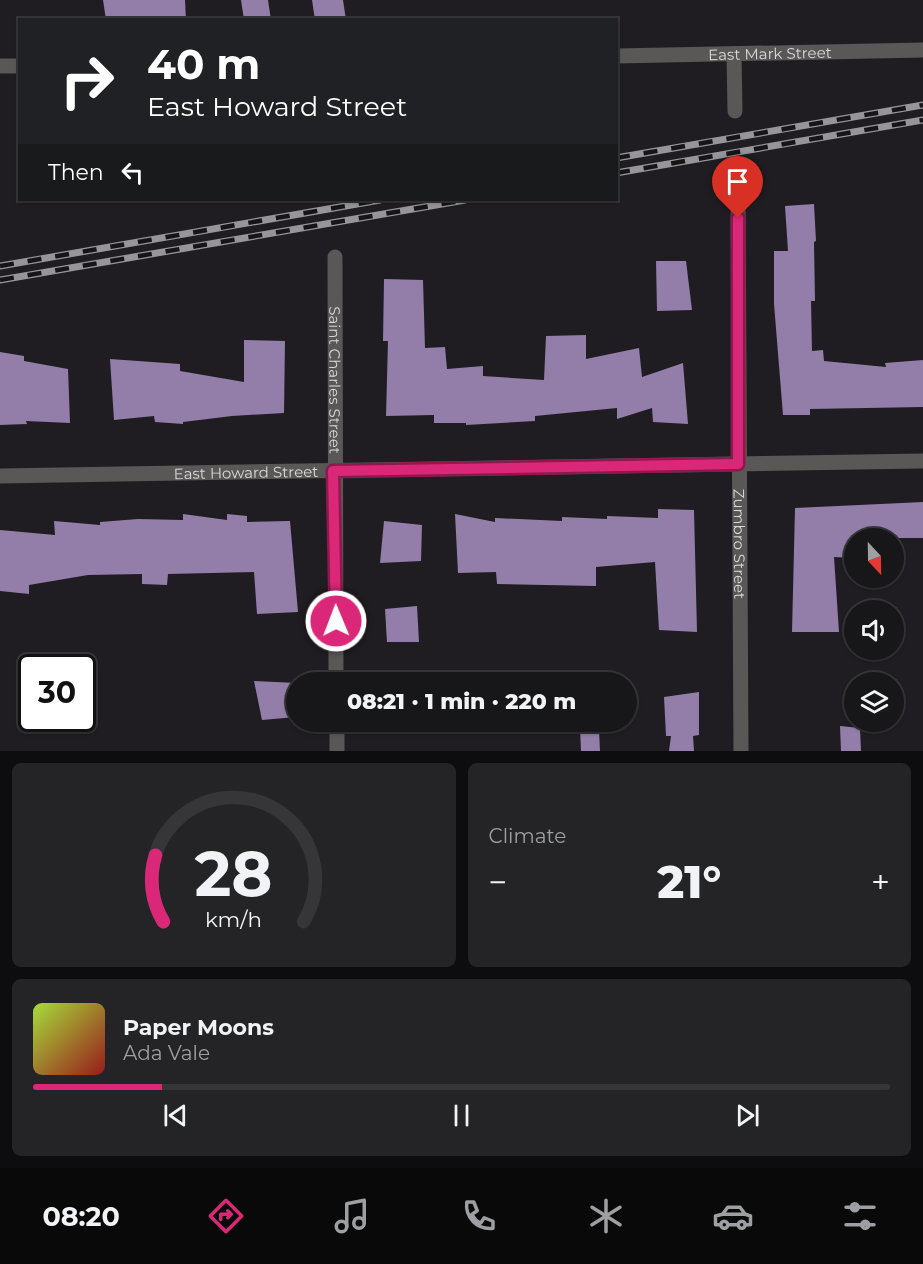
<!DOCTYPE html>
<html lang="en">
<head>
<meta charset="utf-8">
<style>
	body { margin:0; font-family:Montserrat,sans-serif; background:#242326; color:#f1f3f6; height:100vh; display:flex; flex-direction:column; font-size:22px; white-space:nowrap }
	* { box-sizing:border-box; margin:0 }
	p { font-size:20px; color:#9e9fa2 }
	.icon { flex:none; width:33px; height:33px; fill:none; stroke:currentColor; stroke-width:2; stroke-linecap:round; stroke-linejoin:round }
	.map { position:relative; height:751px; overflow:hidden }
	.details { display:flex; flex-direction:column; gap:12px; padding:12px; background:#0d0c0e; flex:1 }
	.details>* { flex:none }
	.banner { position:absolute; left:18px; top:18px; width:600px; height:183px; border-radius:0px; box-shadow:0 2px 4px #0004,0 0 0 2px #363538; background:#202124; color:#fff; overflow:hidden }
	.needle { width:39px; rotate:158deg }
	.buttons { position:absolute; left:844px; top:528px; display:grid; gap:12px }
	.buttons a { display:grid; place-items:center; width:60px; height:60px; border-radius:50%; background:#171619; box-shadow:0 2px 4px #0004,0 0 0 2px #363538; font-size:30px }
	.speed { position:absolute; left:18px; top:654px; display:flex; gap:12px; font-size:30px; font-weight:700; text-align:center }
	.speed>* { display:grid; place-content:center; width:78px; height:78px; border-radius:50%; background:#171619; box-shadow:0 2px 4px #0004,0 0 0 2px #363538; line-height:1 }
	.speed .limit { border:3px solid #111; border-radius:9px; background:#fff; color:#111 }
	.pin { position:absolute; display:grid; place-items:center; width:51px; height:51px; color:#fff; margin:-62px -26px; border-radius:50% 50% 50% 0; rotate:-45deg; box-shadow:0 0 6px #0007 }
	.pin .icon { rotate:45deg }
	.me { position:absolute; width:66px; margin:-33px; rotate:359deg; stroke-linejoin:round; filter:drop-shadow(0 0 4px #0008) }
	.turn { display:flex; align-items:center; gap:21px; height:126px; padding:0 30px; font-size:27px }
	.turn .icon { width:78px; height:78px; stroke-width:2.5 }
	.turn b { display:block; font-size:42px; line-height:51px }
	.then { display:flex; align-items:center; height:57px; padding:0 30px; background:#0003; gap:12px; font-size:22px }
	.big { font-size:45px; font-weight:800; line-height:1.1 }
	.details .widget { flex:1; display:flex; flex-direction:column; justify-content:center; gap:9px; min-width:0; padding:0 21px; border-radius:9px; background:#242326 }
	.details .dial { align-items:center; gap:0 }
	.dial svg { height:156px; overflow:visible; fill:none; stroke:#363538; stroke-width:7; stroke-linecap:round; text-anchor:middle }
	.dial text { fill:#f1f3f6; stroke:none }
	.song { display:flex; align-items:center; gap:18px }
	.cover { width:72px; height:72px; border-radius:9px; background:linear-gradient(135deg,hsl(80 70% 55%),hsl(0 70% 35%)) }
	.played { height:6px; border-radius:3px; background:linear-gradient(90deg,#db2777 15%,#363538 15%) }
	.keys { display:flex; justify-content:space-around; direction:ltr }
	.heat { display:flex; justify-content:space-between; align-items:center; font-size:33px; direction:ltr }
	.details .tiles { flex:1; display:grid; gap:12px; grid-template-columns:1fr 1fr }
	.widget:last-child { grid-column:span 2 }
	.trip { position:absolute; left:286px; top:672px; width:351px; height:60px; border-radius:30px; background:#171619; box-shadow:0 2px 4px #0004,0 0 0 2px #363538; font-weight:800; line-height:60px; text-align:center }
	.dock { display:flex; height:96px; justify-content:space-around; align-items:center; background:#09090a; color:#9e9fa2 }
	.dock .icon { width:42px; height:42px }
	.dock .selected { color:#db2777 }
	.dock b { font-size:27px; color:#f1f3f6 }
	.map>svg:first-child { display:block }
	.building { fill:#927ea9 }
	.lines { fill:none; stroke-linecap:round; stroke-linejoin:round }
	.minor { stroke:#5a5757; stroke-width:15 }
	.rail-casing { stroke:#979599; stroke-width:7 }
	.rail { stroke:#151417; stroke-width:4.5; stroke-dasharray:14; stroke-linecap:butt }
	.route-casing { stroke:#8e194d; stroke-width:15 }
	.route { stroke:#db2777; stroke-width:10 }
	.labels { text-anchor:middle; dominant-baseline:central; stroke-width:6; stroke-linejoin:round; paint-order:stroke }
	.street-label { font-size:15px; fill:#d8d7da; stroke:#151417 }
</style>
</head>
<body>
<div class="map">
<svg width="923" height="751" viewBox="0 0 923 751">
	<rect width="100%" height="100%" fill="#1f1d21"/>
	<!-- building -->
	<g class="building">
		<path d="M 103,0 L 185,0 L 186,20 L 106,20 Z"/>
		<path d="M 241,0 L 268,0 L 271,20 L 244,20 Z"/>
		<path d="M 312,0 L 343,0 L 346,20 L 315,20 Z"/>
		<path d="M 814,204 L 816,241 L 814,242 L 815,301 L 811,301 L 812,351 L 823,350 L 824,361 L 886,367 L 885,363 L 923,360 L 923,407 L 810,409 L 810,415 L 783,415 L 774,304 L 774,251 L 788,251 L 785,206 Z"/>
		<path d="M 656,261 L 686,261 L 692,310 L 657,311 Z"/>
		<path d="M 384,279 L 423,280 L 425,348 L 445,347 L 447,369 L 483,366 L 483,376 L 544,380 L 546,336 L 586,335 L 586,359 L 639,348 L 642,377 L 683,363 L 688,424 L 653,422 L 652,408 L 617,419 L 617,408 L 535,416 L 535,421 L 466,425 L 466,423 L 434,423 L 434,415 L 386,416 L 388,341 L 383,341 Z"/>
		<path d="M 244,340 L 285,341 L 284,413 L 232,416 L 183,422 L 183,424 L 155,422 L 154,416 L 114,420 L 110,359 L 180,364 L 180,371 L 244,382 Z"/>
		<path d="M 0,352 L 24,356 L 24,361 L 68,369 L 70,423 L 26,421 L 27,424 L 0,425 Z"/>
		<path d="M 923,502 L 923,538 L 855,538 L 855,558 L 834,557 L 839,632 L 792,632 L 795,508 Z"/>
		<path d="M 658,509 L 694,510 L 697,632 L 659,630 L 655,562 L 596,567 L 596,586 L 497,584 L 496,572 L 458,573 L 455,514 L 495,522 L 495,518 L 562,521 L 562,517 L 607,519 L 607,516 L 658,518 Z"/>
		<path d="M 183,514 L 227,520 L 227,514 L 247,516 L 247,522 L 290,521 L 298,612 L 257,614 L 254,572 L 168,574 L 167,585 L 142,584 L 142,574 L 88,575 L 29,585 L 29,594 L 0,591 L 0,530 L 55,535 L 54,521 L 100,525 L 100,522 L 138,519 L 183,520 Z"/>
		<path d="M 384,521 L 422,525 L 421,561 L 380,563 Z"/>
		<path d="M 417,606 L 419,642 L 387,642 L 385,609 Z"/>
		<path d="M 254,681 L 297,683 L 296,717 L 262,720 Z"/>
		<path d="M 699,692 L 699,735 L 693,736 L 694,751 L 669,751 L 671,736 L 666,736 L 664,697 Z"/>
		<path d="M 840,726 L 860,728 L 861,751 L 841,751 Z"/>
		<path d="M 580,728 L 599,730 L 600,751 L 581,751 Z"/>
	</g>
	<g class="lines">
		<!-- minor -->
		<g class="minor">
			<path d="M 734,54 L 735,111"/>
			<path id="s1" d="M 616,56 L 923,50"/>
			<path d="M 0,66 L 20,66"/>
			<path id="s2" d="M 738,193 L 741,751"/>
			<path id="s3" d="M 335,257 L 336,682"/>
			<path id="s4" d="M 0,476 L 923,461"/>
			<path d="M 337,722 L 337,751"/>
		</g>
		<defs>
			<g id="rail">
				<path d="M 616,158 L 923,105"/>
				<path d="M 616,173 L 923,120"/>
				<path d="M 0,266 L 380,200"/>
				<path d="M 0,280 L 465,200"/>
			</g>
		</defs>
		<!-- rail casing -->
		<use href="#rail" class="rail-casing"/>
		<!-- rail -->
		<use href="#rail" class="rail"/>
	</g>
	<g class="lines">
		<defs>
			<path id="route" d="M 336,621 L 333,471 L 738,464 L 738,218"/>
		</defs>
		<!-- route casing -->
		<use href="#route" class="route-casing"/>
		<!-- route -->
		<use href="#route" class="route"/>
	</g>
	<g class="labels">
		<!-- street labels -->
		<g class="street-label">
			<text stroke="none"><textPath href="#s1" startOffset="154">East Mark Street</textPath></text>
			<text stroke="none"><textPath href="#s3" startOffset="123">Saint Charles Street</textPath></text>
			<text stroke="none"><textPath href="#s4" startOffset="246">East Howard Street</textPath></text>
			<text stroke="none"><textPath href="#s2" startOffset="351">Zumbro Street</textPath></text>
		</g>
	</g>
</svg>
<div class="buttons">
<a><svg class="needle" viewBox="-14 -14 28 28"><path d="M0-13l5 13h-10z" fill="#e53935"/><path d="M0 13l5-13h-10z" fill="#9e9fa2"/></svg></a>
<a><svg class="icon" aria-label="sound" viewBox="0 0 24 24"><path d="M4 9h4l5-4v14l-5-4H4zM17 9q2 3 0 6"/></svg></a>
<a><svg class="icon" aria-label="layers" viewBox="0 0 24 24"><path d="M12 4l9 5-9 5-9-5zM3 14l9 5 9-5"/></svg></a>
</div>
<div class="speed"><div class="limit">30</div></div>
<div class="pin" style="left:738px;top:218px;background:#d93025"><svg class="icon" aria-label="arrive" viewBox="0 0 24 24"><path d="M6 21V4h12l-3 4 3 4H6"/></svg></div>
<svg class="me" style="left:336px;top:621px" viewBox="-20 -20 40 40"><circle r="17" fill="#db2777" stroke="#fff" stroke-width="3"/><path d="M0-11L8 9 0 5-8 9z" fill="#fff"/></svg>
<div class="trip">08:21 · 1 min · 220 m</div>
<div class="banner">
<div class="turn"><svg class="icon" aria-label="right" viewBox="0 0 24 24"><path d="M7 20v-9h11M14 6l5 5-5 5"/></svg><div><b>40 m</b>East Howard Street</div></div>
<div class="then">Then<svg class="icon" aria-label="left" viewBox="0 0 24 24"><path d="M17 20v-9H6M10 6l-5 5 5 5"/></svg></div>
</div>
</div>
<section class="details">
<div class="tiles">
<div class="widget dial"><svg viewBox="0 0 100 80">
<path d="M14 69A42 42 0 1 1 86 69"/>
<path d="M14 69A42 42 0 0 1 10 35" stroke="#db2777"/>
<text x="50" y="56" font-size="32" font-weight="700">28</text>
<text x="50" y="72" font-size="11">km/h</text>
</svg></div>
<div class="widget"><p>Climate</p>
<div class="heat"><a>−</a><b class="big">21°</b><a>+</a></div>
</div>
<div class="widget">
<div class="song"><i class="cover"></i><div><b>Paper Moons</b><p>Ada Vale</p></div></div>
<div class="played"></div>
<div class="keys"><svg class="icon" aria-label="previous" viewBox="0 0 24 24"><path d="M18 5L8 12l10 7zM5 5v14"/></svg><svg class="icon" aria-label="pause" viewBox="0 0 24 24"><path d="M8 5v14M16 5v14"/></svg><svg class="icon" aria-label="next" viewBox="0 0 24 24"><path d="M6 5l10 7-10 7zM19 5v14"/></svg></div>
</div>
</div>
</section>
<nav class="dock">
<b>08:20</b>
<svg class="icon selected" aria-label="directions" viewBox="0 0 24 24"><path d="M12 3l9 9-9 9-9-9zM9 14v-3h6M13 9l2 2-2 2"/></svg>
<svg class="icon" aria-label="music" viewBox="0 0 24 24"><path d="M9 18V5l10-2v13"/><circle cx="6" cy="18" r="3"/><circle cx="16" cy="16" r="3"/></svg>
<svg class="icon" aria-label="phone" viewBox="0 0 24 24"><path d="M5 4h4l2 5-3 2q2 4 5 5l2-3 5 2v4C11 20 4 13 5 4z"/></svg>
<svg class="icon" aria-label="climate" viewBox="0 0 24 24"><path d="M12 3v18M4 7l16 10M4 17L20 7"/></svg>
<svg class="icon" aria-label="car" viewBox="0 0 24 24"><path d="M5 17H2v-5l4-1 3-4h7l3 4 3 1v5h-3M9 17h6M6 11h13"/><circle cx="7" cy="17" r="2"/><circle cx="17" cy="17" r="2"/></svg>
<svg class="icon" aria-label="filters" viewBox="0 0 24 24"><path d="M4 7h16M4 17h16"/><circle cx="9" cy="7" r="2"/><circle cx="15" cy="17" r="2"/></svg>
</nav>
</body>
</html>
